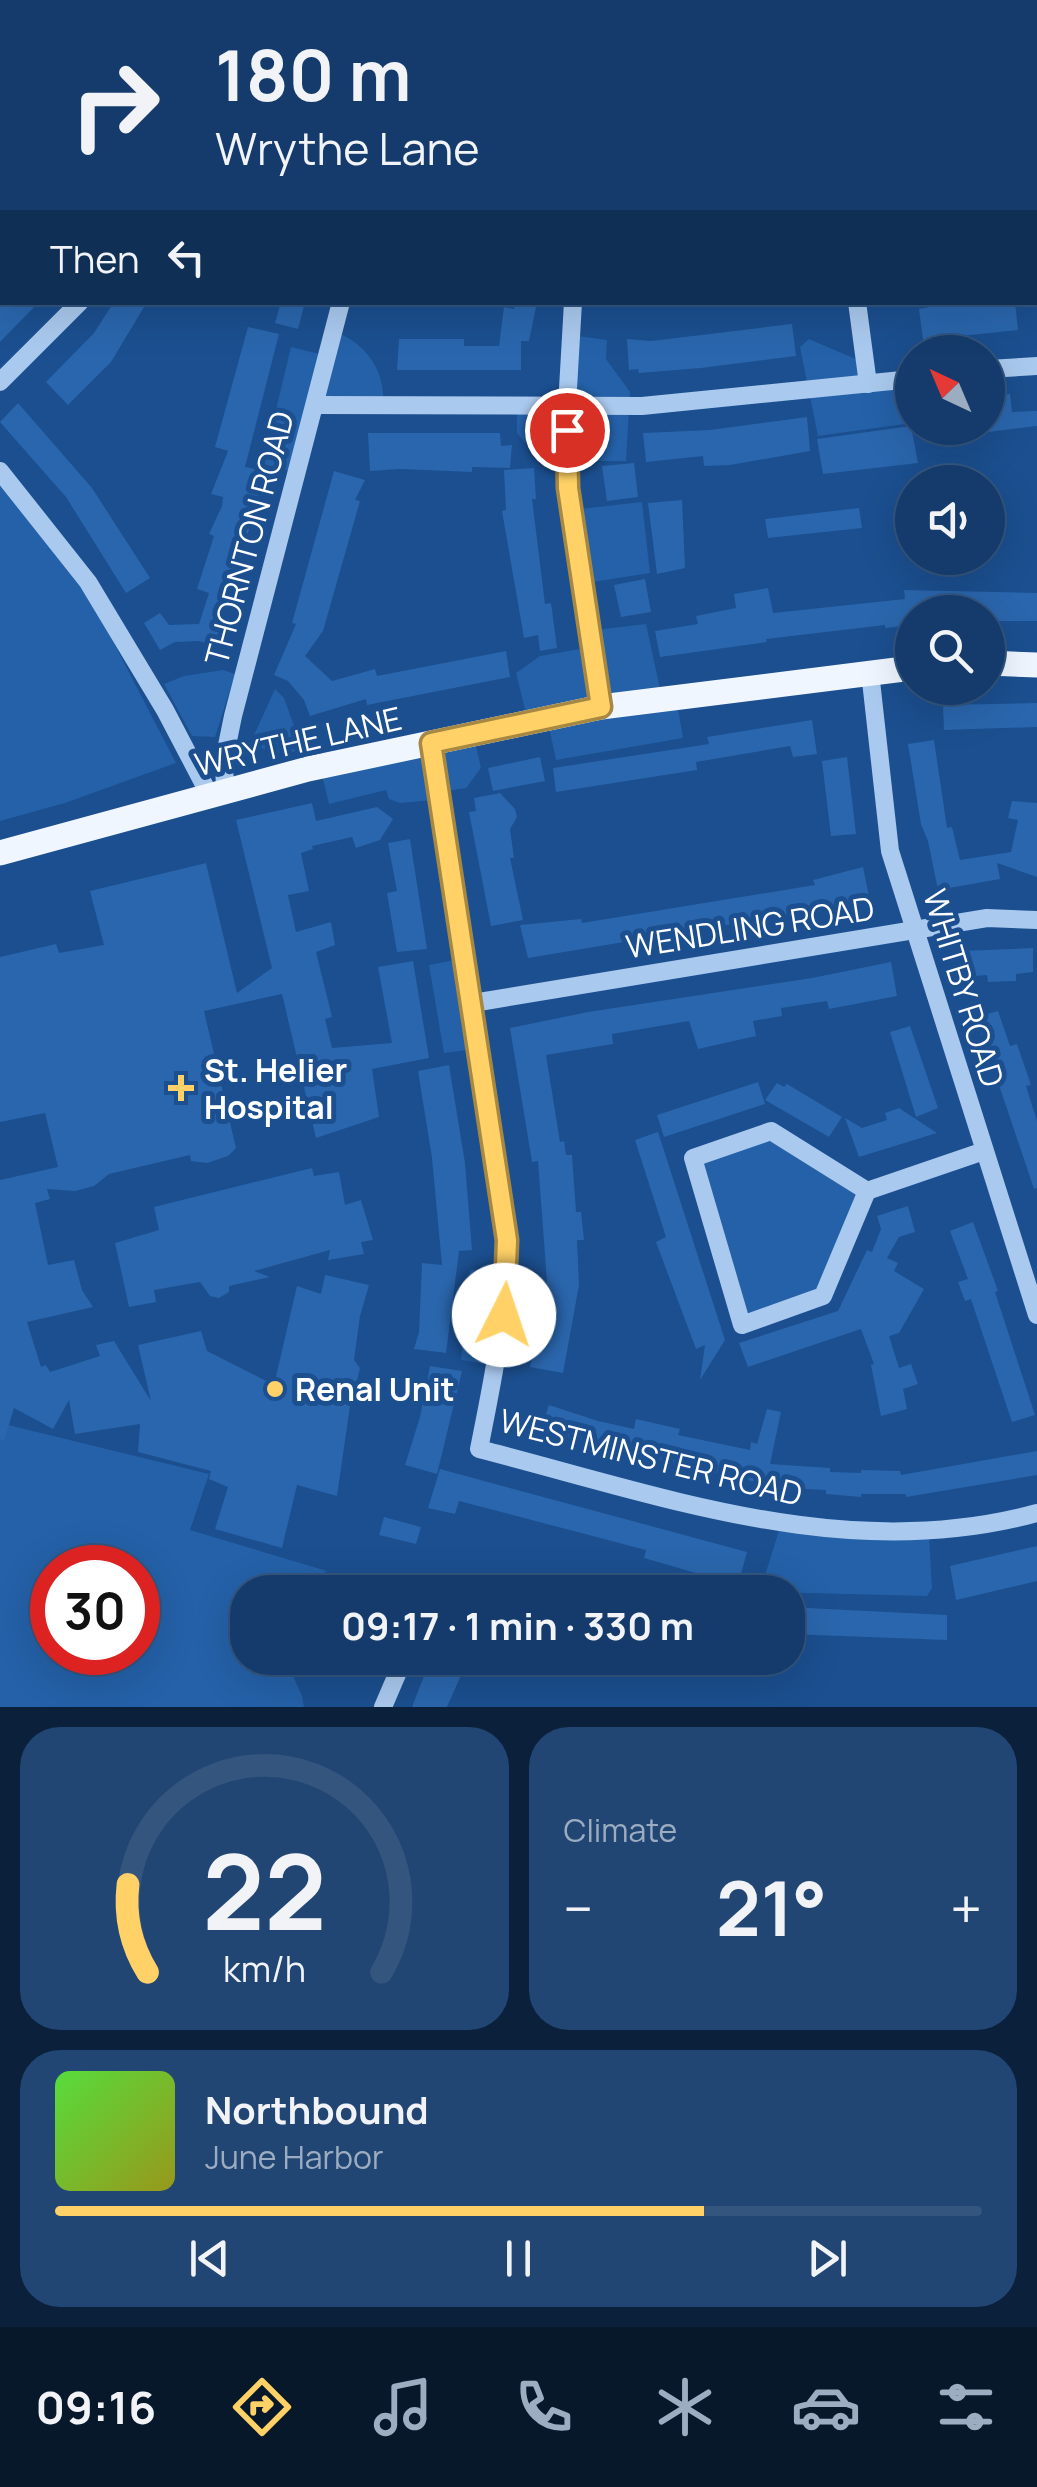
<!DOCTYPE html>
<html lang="en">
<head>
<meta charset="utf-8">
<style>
	body { margin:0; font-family:Manrope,sans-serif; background:#214673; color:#f1f3f6; height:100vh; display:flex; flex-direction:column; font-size:38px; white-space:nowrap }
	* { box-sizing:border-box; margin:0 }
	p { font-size:32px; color:#9dadc1 }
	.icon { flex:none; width:55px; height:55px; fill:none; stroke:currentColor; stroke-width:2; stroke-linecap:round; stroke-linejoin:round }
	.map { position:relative; height:1707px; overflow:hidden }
	.panel { display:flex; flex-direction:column; gap:20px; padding:20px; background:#0b203b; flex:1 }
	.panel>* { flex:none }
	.hud { position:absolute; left:0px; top:0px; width:1038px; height:305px; box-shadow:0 10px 40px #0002,0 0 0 2px #33557e; background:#143b6b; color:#f1f3f6; overflow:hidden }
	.needle { width:65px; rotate:316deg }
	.buttons { position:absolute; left:895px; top:335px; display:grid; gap:20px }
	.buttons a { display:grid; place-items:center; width:110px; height:110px; border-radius:50%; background:#143b6b; box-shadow:0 10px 40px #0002,0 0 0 2px #33557e; font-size:50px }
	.speed { position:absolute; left:30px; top:1545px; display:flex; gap:20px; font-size:50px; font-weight:700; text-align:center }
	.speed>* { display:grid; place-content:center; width:130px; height:130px; border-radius:50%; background:#143b6b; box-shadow:0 10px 40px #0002,0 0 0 2px #33557e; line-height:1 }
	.speed .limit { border:15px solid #d22; background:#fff; color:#111 }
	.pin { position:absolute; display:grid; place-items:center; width:85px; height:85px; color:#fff; margin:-42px; border:5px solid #fff; border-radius:50%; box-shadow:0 2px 10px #0007 }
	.me { position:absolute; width:110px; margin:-55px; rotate:4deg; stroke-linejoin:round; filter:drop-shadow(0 0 8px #0008) }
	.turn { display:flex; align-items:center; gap:35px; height:210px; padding:0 50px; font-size:45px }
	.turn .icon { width:130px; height:130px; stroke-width:2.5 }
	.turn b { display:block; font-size:70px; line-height:85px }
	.then { display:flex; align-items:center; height:95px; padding:0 50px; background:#0003; gap:20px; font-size:38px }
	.big { font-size:75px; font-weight:700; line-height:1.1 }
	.panel .widget { flex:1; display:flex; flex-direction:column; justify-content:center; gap:15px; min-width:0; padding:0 35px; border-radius:40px; background:#214673 }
	.panel .dial { align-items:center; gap:0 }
	.dial svg { height:260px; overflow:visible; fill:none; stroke:#33557e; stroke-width:7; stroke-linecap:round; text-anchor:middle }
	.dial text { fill:#f1f3f6; stroke:none }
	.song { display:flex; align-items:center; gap:30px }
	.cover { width:120px; height:120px; border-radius:15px; background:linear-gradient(135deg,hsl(110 70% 55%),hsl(60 70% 35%)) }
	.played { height:10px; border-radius:5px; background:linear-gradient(90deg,#ffd166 70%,#33557e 70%) }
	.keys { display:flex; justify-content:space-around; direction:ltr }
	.heat { display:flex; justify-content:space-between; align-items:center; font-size:55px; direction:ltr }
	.panel .tiles { flex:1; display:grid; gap:20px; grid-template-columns:1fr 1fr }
	.widget:last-child { grid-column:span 2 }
	.trip { position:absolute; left:230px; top:1575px; width:575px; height:100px; border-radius:40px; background:#143b6b; box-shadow:0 10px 40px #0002,0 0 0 2px #33557e; font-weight:700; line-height:100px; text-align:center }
	.dock { display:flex; height:160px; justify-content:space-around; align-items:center; background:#08182b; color:#9dadc1 }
	.dock .icon { width:70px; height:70px }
	.dock .active { color:#ffd166 }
	.dock b { font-size:45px; color:#f1f3f6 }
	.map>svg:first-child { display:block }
	.green { fill:#2461a8; fill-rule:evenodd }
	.building { fill:#2a66ad }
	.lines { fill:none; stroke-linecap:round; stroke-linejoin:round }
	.minor { stroke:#a9c9ee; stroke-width:18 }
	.major { stroke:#f0f6ff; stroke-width:25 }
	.route-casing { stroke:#a68842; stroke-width:25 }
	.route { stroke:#ffd166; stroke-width:18 }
	.poi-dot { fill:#ffd166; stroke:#1b4f8f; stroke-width:4 }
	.labels { text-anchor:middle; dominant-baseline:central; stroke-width:10; stroke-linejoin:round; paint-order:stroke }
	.street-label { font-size:32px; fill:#fff; stroke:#1b4f8f }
	.poi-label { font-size:32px; font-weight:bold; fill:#fff; stroke:#1b4f8f; text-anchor:start }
</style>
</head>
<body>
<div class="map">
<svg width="1037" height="1707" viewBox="0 0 1037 1707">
	<rect width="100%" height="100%" fill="#1b4f8f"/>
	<!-- green -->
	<g class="green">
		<path d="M 337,333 C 366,343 385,372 383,402 L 321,400 Z"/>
		<path d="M 571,335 L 607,340 L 606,359 L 630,392 L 626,461 L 568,461 L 567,453 L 530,448 L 517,433 L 517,407 L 566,406 Z"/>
		<path d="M 809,339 L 865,363 L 869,384 L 908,379 L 912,423 L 818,436 L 800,347 Z"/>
		<path d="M 291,347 L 328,356 L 297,473 L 263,464 Z"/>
		<path d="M 0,477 L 73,573 L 105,626 L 176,763 L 65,803 L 0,821 Z"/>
		<path d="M 642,502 L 650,573 L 580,584 L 571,510 Z"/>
		<path d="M 646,624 L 661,693 L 527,717 L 516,673 L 540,656 L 597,646 L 595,630 Z"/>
		<path d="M 223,670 L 235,674 L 215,737 L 192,736 L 164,684 L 184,676 Z"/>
		<path d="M 275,689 L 284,698 L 303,751 L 277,753 L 250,744 Z"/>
		<path d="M 676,697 L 683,738 L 556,760 L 548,722 Z"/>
		<path d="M 474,737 L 481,768 L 466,788 L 433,793 L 434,800 L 400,803 L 389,799 L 386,790 L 329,804 L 321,771 Z"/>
		<path d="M 460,959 L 475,1049 L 444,1053 L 429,965 Z"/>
		<path d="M 771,1131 L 867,1191 L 823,1296 L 742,1325 L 693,1158 Z"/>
		<path d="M 504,1267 L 492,1365 L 461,1360 L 470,1270 Z"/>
		<path d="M 0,1423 L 209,1474 L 190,1530 L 327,1571 L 294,1592 L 248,1592 L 248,1658 L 285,1658 L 302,1696 L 304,1707 L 0,1707 ZM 52,1568 L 138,1568 L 138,1652 L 52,1652 Z"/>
		<path d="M 780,1527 L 929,1535 L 932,1588 L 927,1596 L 769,1592 L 763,1582 Z"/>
	</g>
	<!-- building -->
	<g class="building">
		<path d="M 0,302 L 39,302 L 0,342 Z"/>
		<path d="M 114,302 L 147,302 L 111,362 L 68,405 L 46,382 L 94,333 Z"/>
		<path d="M 281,302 L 305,302 L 298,329 L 275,323 Z"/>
		<path d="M 515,302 L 537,302 L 529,341 L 521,341 L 521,370 L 397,370 L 399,339 L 464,339 L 464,346 L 499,346 L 504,307 L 514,309 Z"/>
		<path d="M 954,302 L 1015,302 L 1018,330 L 923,340 L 919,309 Z"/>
		<path d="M 792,324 L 796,356 L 701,368 L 639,373 L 638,369 L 629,370 L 627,339 L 651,341 Z"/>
		<path d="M 248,327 L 279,334 L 245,467 L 266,471 L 215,646 L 199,641 L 175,642 L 160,650 L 144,623 L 160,613 L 169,625 L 199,624 L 209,593 L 197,589 L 214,536 L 209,534 L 222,506 L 223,497 L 211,494 L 228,451 L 215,447 Z"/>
		<path d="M 1010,394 L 1012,412 L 1037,411 L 1037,426 L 988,432 L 988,396 Z"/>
		<path d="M 18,403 L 92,488 L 150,578 L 126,593 L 66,497 L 0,422 Z"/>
		<path d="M 807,417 L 810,451 L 730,465 L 704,466 L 703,456 L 646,462 L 643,433 L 710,430 Z"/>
		<path d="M 911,426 L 918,463 L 823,474 L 817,439 Z"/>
		<path d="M 368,433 L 500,433 L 501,446 L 512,445 L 510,468 L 472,467 L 472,472 L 400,469 L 370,471 Z"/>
		<path d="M 634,463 L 638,497 L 607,501 L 602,466 Z"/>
		<path d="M 534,468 L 536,499 L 532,499 L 545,604 L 551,603 L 557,648 L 540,651 L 538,635 L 524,638 L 502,511 L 506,510 L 504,470 Z"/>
		<path d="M 334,471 L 365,480 L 355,500 L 360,501 L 323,631 L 305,656 L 332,681 L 375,669 L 377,676 L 506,651 L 510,677 L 367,705 L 366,699 L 310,716 L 304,700 L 288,681 L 274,675 L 296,624 L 292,623 Z"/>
		<path d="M 682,500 L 685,568 L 657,574 L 648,503 Z"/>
		<path d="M 859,508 L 862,528 L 768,538 L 765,519 Z"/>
		<path d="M 645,579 L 651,612 L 621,617 L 614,585 Z"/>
		<path d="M 768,588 L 773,613 L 905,599 L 904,590 L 1037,593 L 1037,621 L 988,621 L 988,612 L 912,612 L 912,625 L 885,628 L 885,625 L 766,639 L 767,642 L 660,657 L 655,631 L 698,624 L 696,616 L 736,608 L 734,594 Z"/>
		<path d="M 1037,703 L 1037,727 L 944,730 L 943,705 Z"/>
		<path d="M 812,720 L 817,754 L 793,757 L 790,746 L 696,762 L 697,770 L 556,792 L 553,768 L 709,744 L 707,737 Z"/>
		<path d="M 934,740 L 947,828 L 952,827 L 960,860 L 1011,852 L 1018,820 L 1008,818 L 1012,801 L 1037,803 L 1037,877 L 997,863 L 1000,879 L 938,890 L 928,841 L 921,824 L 908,744 Z"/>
		<path d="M 540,757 L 545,781 L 493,791 L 488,768 Z"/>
		<path d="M 847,757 L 856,834 L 831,836 L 822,761 Z"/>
		<path d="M 500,793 L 515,809 L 517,817 L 510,829 L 514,858 L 510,858 L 523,920 L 491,926 L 469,812 L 476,811 L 474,798 Z"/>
		<path d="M 312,803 L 316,821 L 377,807 L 393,819 L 380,840 L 356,848 L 352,837 L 312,846 L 313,849 L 301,853 L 309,891 L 288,895 L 296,932 L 331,922 L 335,945 L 316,952 L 332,1017 L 325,1019 L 332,1048 L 392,1043 L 378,967 L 413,961 L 429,1058 L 372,1069 L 379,1117 L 316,1138 L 282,994 L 204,1011 L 236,1148 L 228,1156 L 207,1163 L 191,1161 L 190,1155 L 109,1174 L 94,1186 L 75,1191 L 47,1189 L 50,1199 L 35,1203 L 48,1265 L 74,1260 L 82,1290 L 93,1307 L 27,1322 L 41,1367 L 46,1365 L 50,1372 L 100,1356 L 96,1345 L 114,1341 L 151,1401 L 138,1345 L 201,1331 L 207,1351 L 274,1385 L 297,1286 L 321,1294 L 325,1275 L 369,1285 L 360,1316 L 354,1360 L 360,1368 L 354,1393 L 352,1392 L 337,1496 L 297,1485 L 282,1548 L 215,1529 L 228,1487 L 209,1479 L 211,1471 L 138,1452 L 140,1424 L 75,1434 L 69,1400 L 53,1429 L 14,1408 L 4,1441 L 0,1440 L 0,1180 L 58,1167 L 45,1113 L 0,1122 L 0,957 L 56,944 L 59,953 L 104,945 L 90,891 L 206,863 L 237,993 L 272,968 L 236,820 Z"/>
		<path d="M 410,839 L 427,949 L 397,952 L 387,893 L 397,891 L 388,843 Z"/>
		<path d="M 863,867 L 870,901 L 799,913 L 528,958 L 520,925 L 581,919 L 582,923 L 815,885 L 813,880 Z"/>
		<path d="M 1033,948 L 1033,972 L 1016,974 L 1016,981 L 988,982 L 987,975 L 963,977 L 962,951 Z"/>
		<path d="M 891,962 L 897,996 L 829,1009 L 827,1001 L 781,1008 L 782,1016 L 753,1021 L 756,1036 L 698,1049 L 689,1021 L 612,1034 L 613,1044 L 546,1055 L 560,1142 L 564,1141 L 566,1155 L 572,1155 L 576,1212 L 581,1212 L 584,1240 L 577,1240 L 579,1285 L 563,1373 L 530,1367 L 543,1294 L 548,1295 L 538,1161 L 532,1162 L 510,1028 L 588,1012 L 812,978 Z"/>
		<path d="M 998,1011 L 1010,1046 L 1017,1044 L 1031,1085 L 1026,1086 L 1037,1121 L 1037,1188 L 1034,1189 L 976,1017 Z"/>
		<path d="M 910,1026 L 938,1108 L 916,1117 L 890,1032 Z"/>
		<path d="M 449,1065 L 465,1163 L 472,1250 L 459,1251 L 446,1353 L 414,1349 L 419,1332 L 422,1263 L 442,1265 L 432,1158 L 418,1071 Z"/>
		<path d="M 758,1082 L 765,1104 L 664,1137 L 657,1115 Z"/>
		<path d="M 777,1083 L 784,1087 L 787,1084 L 842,1117 L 829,1137 L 765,1100 Z"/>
		<path d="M 899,1108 L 937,1133 L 859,1157 L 845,1118 L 862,1128 L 887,1120 L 885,1113 Z"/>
		<path d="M 658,1132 L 725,1340 L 700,1380 L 705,1345 L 696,1349 L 656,1242 L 666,1237 L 635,1140 Z"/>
		<path d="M 312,1168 L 314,1176 L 339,1172 L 345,1205 L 361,1200 L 373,1240 L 361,1242 L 364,1254 L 328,1260 L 330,1250 L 254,1271 L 270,1277 L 229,1286 L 229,1292 L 219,1298 L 210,1296 L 200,1282 L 154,1290 L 156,1302 L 129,1307 L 115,1243 L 159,1230 L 154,1207 Z"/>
		<path d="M 908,1206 L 915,1232 L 899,1237 L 887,1258 L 898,1263 L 894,1271 L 924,1289 L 899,1333 L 889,1336 L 899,1368 L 911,1364 L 918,1384 L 903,1389 L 907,1409 L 881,1416 L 871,1365 L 874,1364 L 861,1329 L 748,1367 L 739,1343 L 838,1311 L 867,1250 L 872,1252 L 881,1229 L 877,1216 Z"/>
		<path d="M 973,1222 L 998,1291 L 995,1292 L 1035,1415 L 1012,1422 L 971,1299 L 965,1301 L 958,1282 L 968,1279 L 950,1231 Z"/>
		<path d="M 430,1366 L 462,1371 L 437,1474 L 405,1465 L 420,1417 Z"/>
		<path d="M 549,1405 L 598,1421 L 634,1429 L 636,1419 L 680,1429 L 678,1435 L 750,1450 L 751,1442 L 757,1444 L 767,1409 L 781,1412 L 770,1464 L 830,1468 L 830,1472 L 861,1473 L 861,1470 L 900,1471 L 901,1475 L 1037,1451 L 1037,1475 L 906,1497 L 906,1494 L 861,1494 L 861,1497 L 826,1494 L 826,1490 L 783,1488 L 597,1446 L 541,1428 Z"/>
		<path d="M 440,1469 L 747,1552 L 736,1592 L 725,1592 L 720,1580 L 644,1558 L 646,1550 L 459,1501 L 455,1514 L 428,1508 Z"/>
		<path d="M 384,1517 L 421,1527 L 416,1544 L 379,1535 Z"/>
		<path d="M 1037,1546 L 1037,1581 L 956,1600 L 950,1566 Z"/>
		<path d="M 788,1607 L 947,1615 L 947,1640 L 788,1634 Z"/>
		<path d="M 435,1658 L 456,1658 L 451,1668 L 462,1673 L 447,1707 L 412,1707 L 424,1676 L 427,1677 Z"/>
	</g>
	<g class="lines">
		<!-- minor -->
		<g class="minor">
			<path d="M 632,0 L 650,2"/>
			<path d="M 202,2 L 203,0"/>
			<path d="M 415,2 L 416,0"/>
			<path d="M 1035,21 L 1037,21"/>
			<path d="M 573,302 L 567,406 L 568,488 L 601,707"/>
			<path d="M 857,302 L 868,384"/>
			<path d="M 988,369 L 1037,366"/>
			<path d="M 0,382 L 80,302"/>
			<path d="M 316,405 L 642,406 L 912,379"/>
			<path d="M 0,471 L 88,582 L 165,710 L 209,794"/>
			<path d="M 870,672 L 890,851 L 1037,1315"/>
			<path d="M 431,743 L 507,1240 C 507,1312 493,1379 479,1449 C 663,1496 847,1565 1037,1513"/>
			<path d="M 225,790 L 224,760 L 233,716 L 341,302"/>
			<path d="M 473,1003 L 987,918 L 1037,920"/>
			<path d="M 867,1191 L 771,1131 L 693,1158 L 742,1325 L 823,1296 L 867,1191 L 984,1151"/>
			<path d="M 383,1707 L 404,1658"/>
		</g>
		<!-- major -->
		<g class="major">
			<path d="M 988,663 L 1037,665"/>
			<path d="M 0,853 L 308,769 L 601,707 L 912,668"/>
		</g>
	</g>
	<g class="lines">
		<defs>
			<path id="route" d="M 504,1315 L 507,1240 L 431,743 L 601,707 L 568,488 L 567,430"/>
		</defs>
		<!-- route casing -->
		<use href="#route" class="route-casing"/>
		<!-- route -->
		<use href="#route" class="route"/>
	</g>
	<!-- markers -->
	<g class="poi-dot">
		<path d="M176 1073h10v10h10v10h-10v10h-10v-10h-10v-10h10z"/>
		<circle cx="275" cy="1389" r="10"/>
	</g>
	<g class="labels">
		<!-- street labels -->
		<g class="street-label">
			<text transform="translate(249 538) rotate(-75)">THORNTON ROAD</text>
			<text transform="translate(298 741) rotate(-13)">WRYTHE LANE</text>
			<text transform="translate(750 927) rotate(-9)">WENDLING ROAD</text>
			<text transform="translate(964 988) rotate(73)">WHITBY ROAD</text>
			<text transform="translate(651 1457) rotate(14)">WESTMINSTER ROAD</text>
		</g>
		<!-- poi labels -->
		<g class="poi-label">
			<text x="204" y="1070">St. Helier<tspan x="204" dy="37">Hospital</tspan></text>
			<text x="295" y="1389">Renal Unit</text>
		</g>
	</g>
</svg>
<div class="buttons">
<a><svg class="needle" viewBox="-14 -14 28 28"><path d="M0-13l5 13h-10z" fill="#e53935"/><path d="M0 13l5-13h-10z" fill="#9dadc1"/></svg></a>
<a><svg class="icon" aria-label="sound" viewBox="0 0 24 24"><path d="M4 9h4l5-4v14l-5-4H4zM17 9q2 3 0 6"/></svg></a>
<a><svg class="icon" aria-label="search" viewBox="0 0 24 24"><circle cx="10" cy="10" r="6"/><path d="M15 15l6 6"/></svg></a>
</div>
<div class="speed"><div class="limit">30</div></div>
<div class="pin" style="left:567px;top:430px;background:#d93025"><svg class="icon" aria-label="arrive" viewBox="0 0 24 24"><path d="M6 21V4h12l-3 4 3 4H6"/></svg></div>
<svg class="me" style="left:504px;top:1315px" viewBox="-20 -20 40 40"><circle r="19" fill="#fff"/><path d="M0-13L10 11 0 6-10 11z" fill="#ffd166"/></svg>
<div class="trip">09:17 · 1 min · 330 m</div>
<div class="hud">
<div class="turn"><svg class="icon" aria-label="right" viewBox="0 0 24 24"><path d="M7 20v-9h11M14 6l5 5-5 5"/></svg><div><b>180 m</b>Wrythe Lane</div></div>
<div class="then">Then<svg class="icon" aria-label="left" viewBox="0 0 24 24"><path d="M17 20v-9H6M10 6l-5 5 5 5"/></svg></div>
</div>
</div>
<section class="panel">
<div class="tiles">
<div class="widget dial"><svg viewBox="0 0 100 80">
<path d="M14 69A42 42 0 1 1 86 69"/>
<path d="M14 69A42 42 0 0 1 8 42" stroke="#ffd166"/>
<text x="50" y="56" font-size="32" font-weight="700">22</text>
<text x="50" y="72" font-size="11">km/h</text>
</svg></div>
<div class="widget"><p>Climate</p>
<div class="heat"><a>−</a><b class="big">21°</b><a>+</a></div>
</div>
<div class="widget">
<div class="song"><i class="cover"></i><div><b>Northbound</b><p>June Harbor</p></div></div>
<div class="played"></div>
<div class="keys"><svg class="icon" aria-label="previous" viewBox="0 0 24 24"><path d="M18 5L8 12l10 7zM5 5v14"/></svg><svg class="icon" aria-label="pause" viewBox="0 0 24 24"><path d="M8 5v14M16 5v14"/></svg><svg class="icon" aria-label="next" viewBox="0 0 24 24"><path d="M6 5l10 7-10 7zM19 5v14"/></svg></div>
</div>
</div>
</section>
<nav class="dock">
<b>09:16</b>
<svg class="icon active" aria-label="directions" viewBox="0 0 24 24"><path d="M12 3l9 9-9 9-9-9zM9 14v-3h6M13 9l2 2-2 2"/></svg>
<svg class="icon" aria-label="music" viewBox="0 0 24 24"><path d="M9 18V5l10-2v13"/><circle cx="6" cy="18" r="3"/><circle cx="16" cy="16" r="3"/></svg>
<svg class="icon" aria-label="phone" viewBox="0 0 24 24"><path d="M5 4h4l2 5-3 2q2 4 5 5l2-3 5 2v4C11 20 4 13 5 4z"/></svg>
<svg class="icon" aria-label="climate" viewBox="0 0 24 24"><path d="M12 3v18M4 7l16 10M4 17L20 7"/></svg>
<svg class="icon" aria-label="car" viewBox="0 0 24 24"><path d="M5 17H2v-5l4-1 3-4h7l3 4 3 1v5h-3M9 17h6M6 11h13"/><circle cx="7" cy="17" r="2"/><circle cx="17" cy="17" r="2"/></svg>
<svg class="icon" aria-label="filters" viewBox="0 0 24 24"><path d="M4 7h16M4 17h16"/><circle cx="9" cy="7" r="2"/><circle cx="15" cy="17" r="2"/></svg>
</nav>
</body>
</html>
